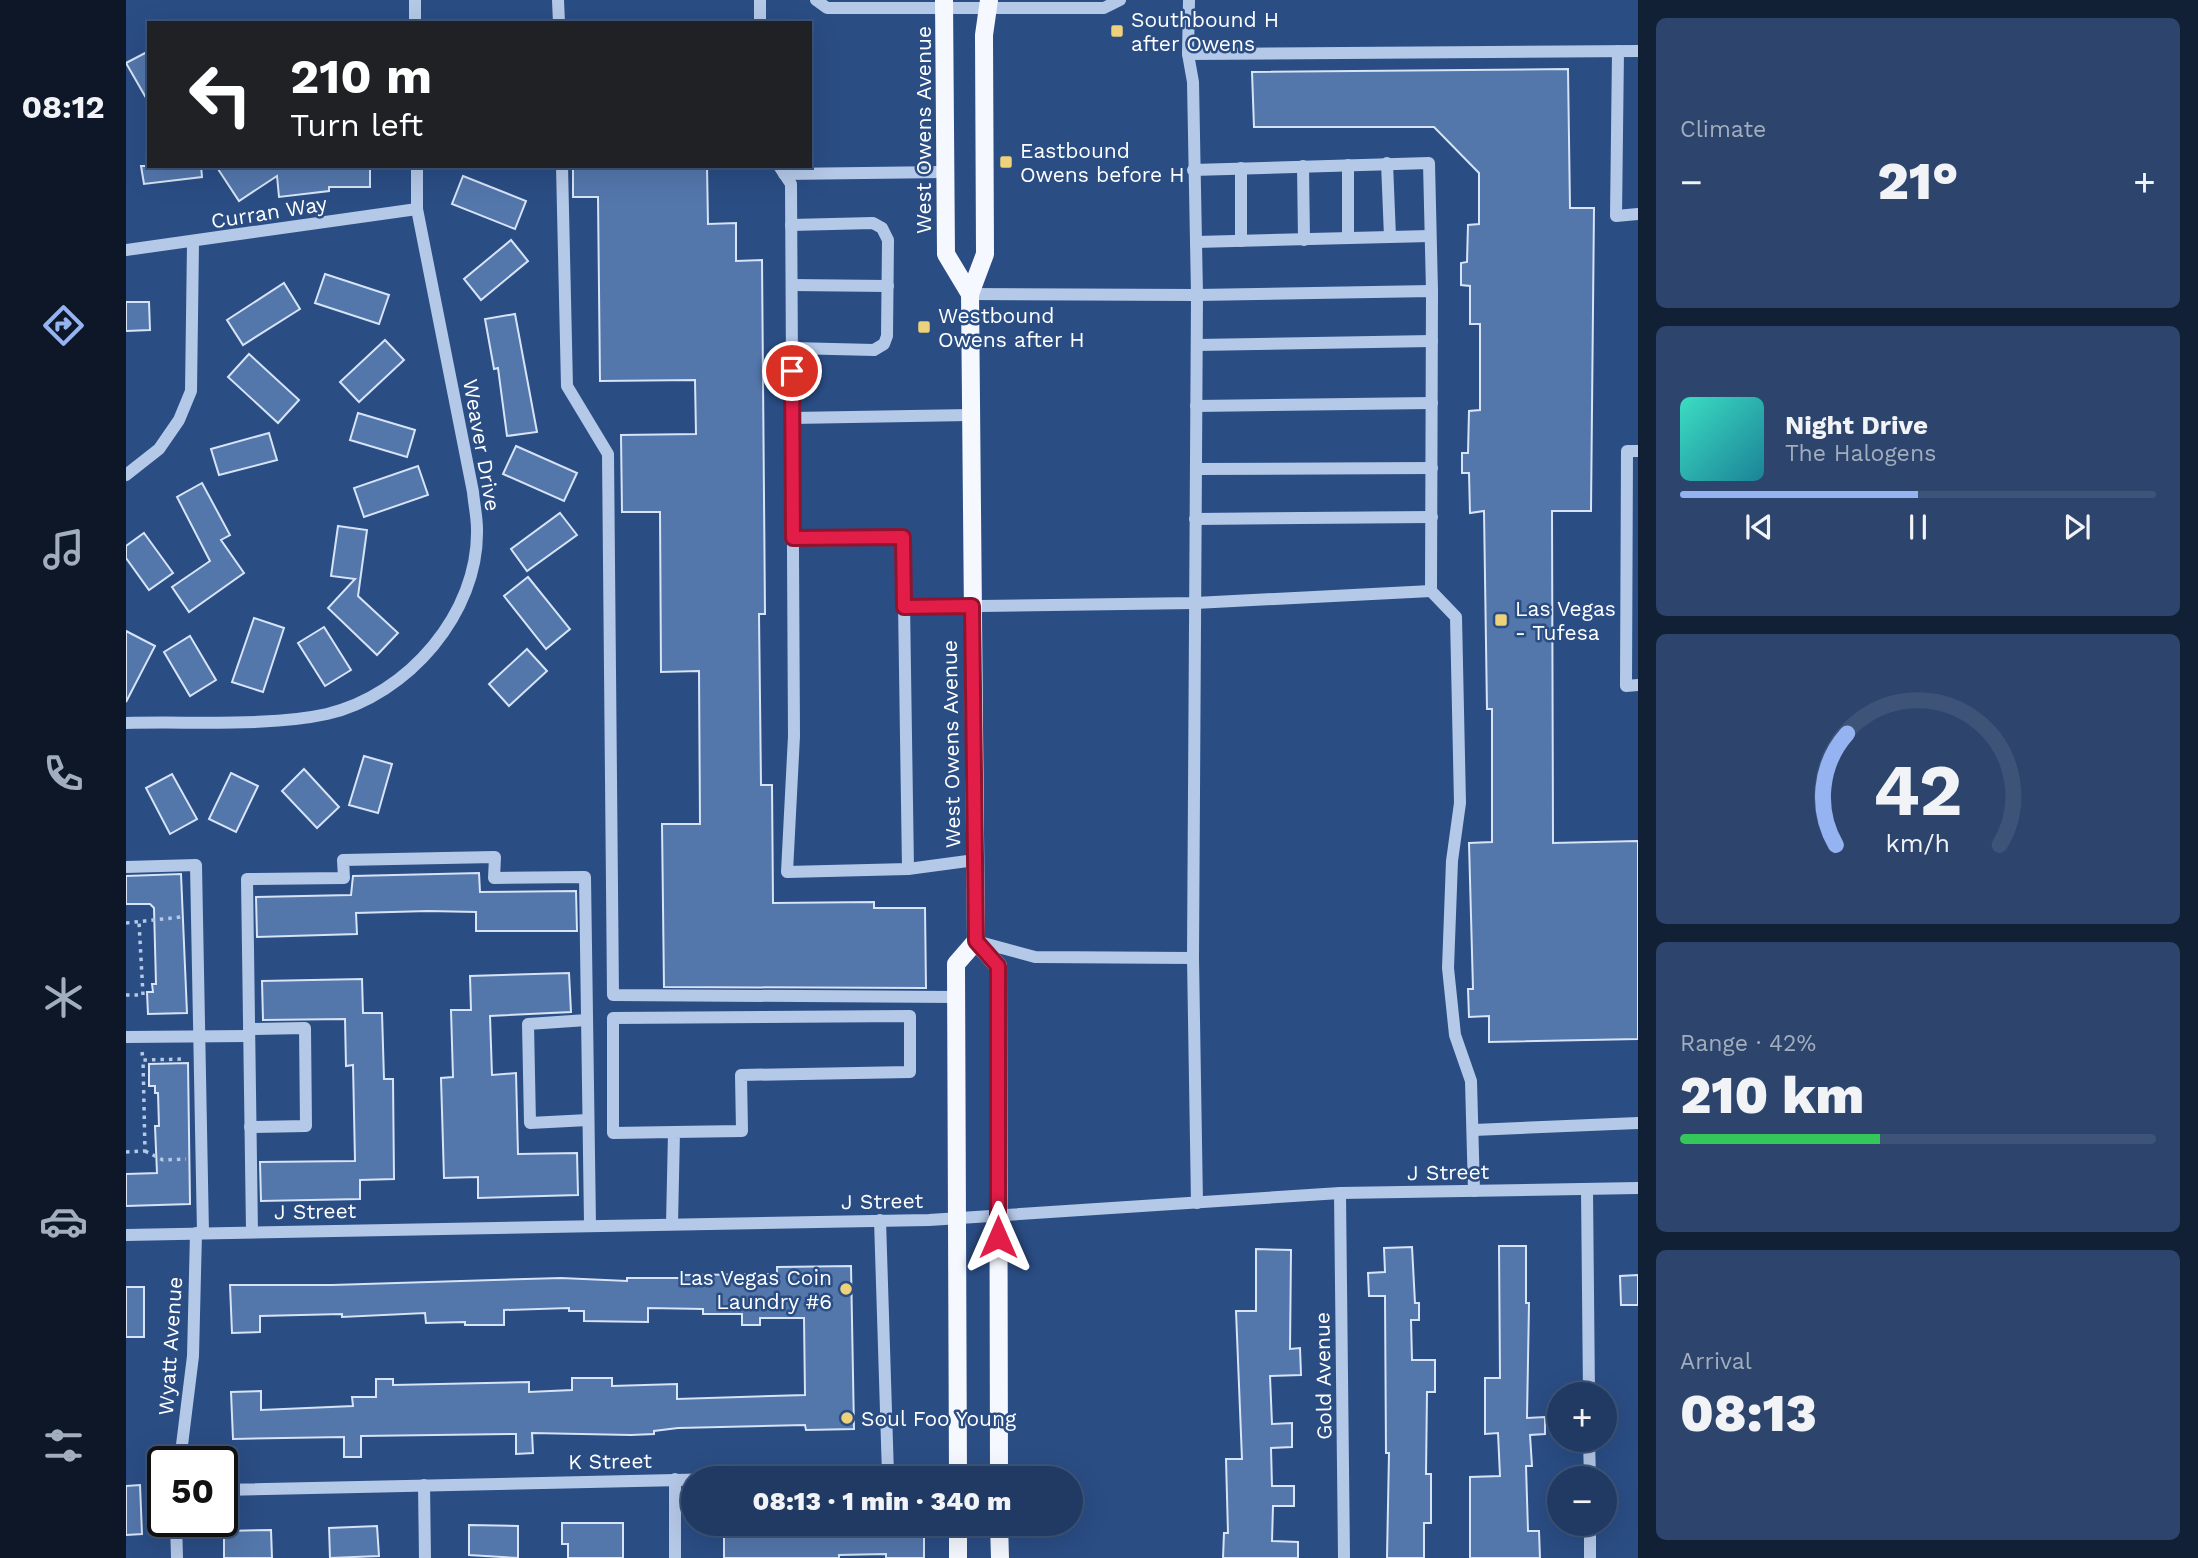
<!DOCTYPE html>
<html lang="en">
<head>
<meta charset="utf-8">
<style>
	body { margin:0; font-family:"Work Sans",sans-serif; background:#2d456c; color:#f1f3f6; height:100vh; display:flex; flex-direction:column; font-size:26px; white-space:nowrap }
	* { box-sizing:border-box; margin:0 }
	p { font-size:23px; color:#a2adbe }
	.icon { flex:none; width:38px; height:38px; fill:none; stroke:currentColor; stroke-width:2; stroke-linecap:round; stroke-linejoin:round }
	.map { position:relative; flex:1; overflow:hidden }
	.sheet { display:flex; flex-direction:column; gap:18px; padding:18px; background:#122036; width:560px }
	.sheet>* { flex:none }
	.hud { position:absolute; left:21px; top:21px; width:665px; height:147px; border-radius:0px; box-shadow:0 7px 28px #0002,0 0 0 2px #3d5478; background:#202124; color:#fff; overflow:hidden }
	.fabs { position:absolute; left:1421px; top:1382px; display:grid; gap:14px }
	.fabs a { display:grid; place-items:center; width:70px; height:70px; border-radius:50%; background:#203a63; box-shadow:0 7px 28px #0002,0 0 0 2px #3d5478; font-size:35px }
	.speed { position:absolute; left:21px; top:1446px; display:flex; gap:14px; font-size:35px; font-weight:700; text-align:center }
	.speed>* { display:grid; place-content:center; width:91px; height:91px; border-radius:50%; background:#203a63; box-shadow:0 7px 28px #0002,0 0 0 2px #3d5478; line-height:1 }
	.speed .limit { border:4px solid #111; border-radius:10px; background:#fff; color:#111 }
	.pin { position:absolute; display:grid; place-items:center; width:60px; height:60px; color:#fff; margin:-30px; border:4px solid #fff; border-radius:50%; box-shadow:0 2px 7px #0007 }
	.me { position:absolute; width:77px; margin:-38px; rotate:0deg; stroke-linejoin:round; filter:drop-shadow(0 0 5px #0008) }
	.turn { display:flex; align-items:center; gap:24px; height:147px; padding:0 28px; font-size:32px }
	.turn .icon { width:91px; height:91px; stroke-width:2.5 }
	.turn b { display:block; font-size:49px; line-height:60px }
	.big { font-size:52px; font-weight:800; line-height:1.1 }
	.sheet .card { flex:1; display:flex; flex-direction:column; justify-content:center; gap:10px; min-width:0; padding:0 24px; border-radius:10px; background:#2d456c }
	.sheet .dial { align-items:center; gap:0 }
	.dial svg { height:182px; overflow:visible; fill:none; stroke:#3d5478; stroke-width:7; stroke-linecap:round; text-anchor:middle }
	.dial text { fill:#f1f3f6; stroke:none }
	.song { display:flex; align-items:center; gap:21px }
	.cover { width:84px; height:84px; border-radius:10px; background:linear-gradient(135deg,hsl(170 70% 55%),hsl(190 70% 35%)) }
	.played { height:7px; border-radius:4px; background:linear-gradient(90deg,#95b2f1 50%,#3d5478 50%) }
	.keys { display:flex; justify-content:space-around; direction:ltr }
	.heat { display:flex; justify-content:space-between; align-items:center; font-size:38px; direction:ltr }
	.charge { height:10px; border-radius:5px; background:linear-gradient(90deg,#34c759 42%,#3d5478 0) }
	.trip { position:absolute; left:555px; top:1466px; width:402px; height:70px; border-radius:35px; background:#203a63; box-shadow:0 7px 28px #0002,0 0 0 2px #3d5478; font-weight:800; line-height:70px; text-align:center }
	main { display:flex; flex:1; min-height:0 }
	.dock { display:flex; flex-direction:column; width:126px; justify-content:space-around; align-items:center; background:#0d1728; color:#a2adbe }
	.dock .icon { width:49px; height:49px }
	.dock .on { color:#95b2f1 }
	.dock b { font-size:32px; color:#f1f3f6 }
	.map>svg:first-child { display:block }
	.building { fill:#5376ab; stroke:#d7e3f6; stroke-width:2 }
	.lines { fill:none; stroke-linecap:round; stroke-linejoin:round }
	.path { stroke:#b4c8e7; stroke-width:3.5; stroke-dasharray:3.5 5; stroke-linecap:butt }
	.minor { stroke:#b4c8e7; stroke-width:12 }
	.major { stroke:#f5f8fe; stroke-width:18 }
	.route-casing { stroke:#92132f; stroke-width:18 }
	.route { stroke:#e11d48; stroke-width:12 }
	.poi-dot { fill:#edd27b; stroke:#2a4d84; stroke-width:2.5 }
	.labels { text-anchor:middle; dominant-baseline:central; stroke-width:5; stroke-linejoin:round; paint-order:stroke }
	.poi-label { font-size:21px; fill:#fff; stroke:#2a4d84; text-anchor:start }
	.street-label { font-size:21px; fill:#fff; stroke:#2a4d84 }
</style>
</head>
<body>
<main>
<nav class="dock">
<b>08:12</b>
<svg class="icon on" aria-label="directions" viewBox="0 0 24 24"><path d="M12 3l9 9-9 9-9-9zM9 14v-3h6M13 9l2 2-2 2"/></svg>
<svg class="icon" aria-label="music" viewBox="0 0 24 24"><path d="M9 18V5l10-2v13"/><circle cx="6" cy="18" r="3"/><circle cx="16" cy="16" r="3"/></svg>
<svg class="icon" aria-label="phone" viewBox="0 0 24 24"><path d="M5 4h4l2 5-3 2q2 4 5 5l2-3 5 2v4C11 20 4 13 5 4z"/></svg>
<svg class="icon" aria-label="climate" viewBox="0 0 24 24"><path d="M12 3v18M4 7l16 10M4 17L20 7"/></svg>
<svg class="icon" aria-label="car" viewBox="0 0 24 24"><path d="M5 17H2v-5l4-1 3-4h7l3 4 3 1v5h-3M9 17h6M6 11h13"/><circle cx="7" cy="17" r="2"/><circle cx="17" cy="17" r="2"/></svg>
<svg class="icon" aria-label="filters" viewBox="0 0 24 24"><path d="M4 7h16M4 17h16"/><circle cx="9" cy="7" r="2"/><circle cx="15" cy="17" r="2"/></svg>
</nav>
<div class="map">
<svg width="1512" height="1558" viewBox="0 0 1512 1558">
	<rect width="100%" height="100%" fill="#2a4d84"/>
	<!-- building -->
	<g class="building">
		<path d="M 23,51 L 23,103 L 0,63 Z"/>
		<path d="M 1442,69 L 1444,208 L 1468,208 L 1465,511 L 1426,511 L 1427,843 L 1512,841 L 1512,1039 L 1363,1042 L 1363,1016 L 1343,1017 L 1342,989 L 1347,989 L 1343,843 L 1366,842 L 1366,709 L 1361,709 L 1358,511 L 1344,513 L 1343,473 L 1336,473 L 1336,453 L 1342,453 L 1343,411 L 1354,410 L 1354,324 L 1344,324 L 1344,286 L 1335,285 L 1335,263 L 1341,262 L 1342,225 L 1353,224 L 1353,173 L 1308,127 L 1128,127 L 1126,72 Z"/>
		<path d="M 15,166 L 75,166 L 76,177 L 18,184 Z"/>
		<path d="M 90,166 L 129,169 L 244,166 L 244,187 L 203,187 L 203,191 L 153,197 L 151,176 L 113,201 Z"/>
		<path d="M 447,166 L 581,166 L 582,224 L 610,223 L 610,261 L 636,260 L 639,614 L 633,614 L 635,785 L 646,785 L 647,903 L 748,902 L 748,908 L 799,908 L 800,988 L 538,987 L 536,824 L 574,824 L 573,671 L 535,672 L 534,512 L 496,512 L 495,435 L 570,434 L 569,380 L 474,381 L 472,197 L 447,197 Z"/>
		<path d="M 337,176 L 400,201 L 389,229 L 326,204 Z"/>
		<path d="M 385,240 L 402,261 L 355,300 L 338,279 Z"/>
		<path d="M 199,274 L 263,295 L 253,324 L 189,303 Z"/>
		<path d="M 158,283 L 174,309 L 117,345 L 101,320 Z"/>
		<path d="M 0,302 L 23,302 L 24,330 L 0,331 Z"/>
		<path d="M 389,314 L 411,432 L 381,436 L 372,368 L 368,369 L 359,319 Z"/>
		<path d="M 259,340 L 278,360 L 233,402 L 214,382 Z"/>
		<path d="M 123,354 L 173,400 L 152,423 L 102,377 Z"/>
		<path d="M 232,413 L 289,430 L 281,457 L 224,440 Z"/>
		<path d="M 143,433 L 151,460 L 93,475 L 85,449 Z"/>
		<path d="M 390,446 L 451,473 L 438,501 L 377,474 Z"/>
		<path d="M 292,466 L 302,495 L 238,517 L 228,488 Z"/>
		<path d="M 76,483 L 104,535 L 95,540 L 118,573 L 63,612 L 46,587 L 84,561 L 51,497 Z"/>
		<path d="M 434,513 L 451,535 L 401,571 L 385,549 Z"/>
		<path d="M 212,526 L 241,530 L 232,596 L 272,633 L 251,655 L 202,608 L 229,579 L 205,576 Z"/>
		<path d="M 18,533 L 47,573 L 23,590 L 0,558 L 0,546 Z"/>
		<path d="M 402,577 L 444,629 L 420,649 L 378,596 Z"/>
		<path d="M 128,618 L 158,628 L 137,692 L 106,682 Z"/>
		<path d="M 198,627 L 225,670 L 199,686 L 172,643 Z"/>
		<path d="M 0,631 L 29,646 L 0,702 Z"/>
		<path d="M 64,636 L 90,680 L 64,696 L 38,652 Z"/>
		<path d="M 401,649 L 421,671 L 383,706 L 363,684 Z"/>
		<path d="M 238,756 L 266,764 L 252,813 L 223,805 Z"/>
		<path d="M 178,769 L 213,807 L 191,828 L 156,791 Z"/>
		<path d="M 105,773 L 132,786 L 110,832 L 83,819 Z"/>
		<path d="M 46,774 L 71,819 L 44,834 L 20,788 Z"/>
		<path d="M 353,873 L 354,892 L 450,891 L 451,931 L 350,931 L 350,912 L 302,911 L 230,913 L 231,934 L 131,937 L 130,897 L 225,895 L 227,876 Z"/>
		<path d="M 55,874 L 61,1013 L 22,1014 L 21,992 L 27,992 L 26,984 L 30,984 L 28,908 L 24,904 L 0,904 L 0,876 Z"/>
		<path d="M 443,973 L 445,1012 L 364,1016 L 366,1075 L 390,1073 L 392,1154 L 451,1153 L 452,1195 L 352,1198 L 352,1177 L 318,1178 L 315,1078 L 327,1077 L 325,1010 L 345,1010 L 344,976 Z"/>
		<path d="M 236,979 L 237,1013 L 256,1013 L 258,1079 L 267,1079 L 268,1179 L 234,1180 L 234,1199 L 135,1201 L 134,1162 L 229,1161 L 227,1065 L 220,1066 L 219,1019 L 137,1020 L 136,981 Z"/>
		<path d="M 62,1063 L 64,1204 L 0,1206 L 0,1174 L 31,1173 L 29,1126 L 33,1126 L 32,1093 L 29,1093 L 29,1086 L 23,1086 L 23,1064 Z"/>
		<path d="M 1373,1246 L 1400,1246 L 1400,1303 L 1403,1303 L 1401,1418 L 1419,1417 L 1419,1434 L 1404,1435 L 1406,1466 L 1400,1466 L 1402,1531 L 1413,1531 L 1414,1558 L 1344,1558 L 1344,1477 L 1374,1476 L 1372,1433 L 1359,1434 L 1359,1378 L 1374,1378 Z"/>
		<path d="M 1286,1247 L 1289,1303 L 1293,1303 L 1293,1320 L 1285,1320 L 1286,1360 L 1309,1360 L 1309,1392 L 1301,1392 L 1300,1474 L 1305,1474 L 1305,1523 L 1298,1523 L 1298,1558 L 1261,1558 L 1263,1453 L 1260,1453 L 1259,1296 L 1243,1296 L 1242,1273 L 1259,1272 L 1258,1248 Z"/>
		<path d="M 1130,1249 L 1165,1250 L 1164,1349 L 1174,1348 L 1175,1375 L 1144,1376 L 1146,1424 L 1166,1423 L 1166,1447 L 1145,1448 L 1146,1486 L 1168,1486 L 1168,1506 L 1147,1506 L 1146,1541 L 1172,1542 L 1172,1558 L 1097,1558 L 1098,1533 L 1102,1533 L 1100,1459 L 1116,1459 L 1110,1311 L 1130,1311 Z"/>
		<path d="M 725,1266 L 728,1429 L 680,1430 L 679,1425 L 552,1428 L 528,1431 L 528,1434 L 505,1435 L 406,1433 L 407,1453 L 390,1454 L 390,1434 L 235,1436 L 235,1457 L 218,1457 L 218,1437 L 107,1439 L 105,1392 L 135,1391 L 135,1410 L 227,1406 L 226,1397 L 250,1397 L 250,1379 L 267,1379 L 267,1385 L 403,1382 L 403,1392 L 446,1390 L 446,1378 L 486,1378 L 486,1386 L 551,1384 L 551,1399 L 679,1395 L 678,1318 L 634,1318 L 634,1325 L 616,1325 L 616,1314 L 577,1314 L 577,1309 L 522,1308 L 522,1322 L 458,1321 L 458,1311 L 443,1311 L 443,1308 L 378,1310 L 378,1325 L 339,1325 L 339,1322 L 300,1323 L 299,1313 L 216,1317 L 216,1314 L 134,1316 L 134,1332 L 106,1333 L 104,1285 L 206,1285 L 435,1278 L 501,1281 L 501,1278 L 557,1278 L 557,1275 L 651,1274 L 651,1267 Z"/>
		<path d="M 1512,1275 L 1512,1305 L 1495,1305 L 1494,1276 Z"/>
		<rect x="0" y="1287" width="18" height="50"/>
		<path d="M 14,1485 L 16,1534 L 0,1535 L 0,1486 Z"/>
		<path d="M 436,1523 L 497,1523 L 497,1558 L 442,1558 L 442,1544 L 436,1544 Z"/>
		<path d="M 598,1524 L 798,1524 L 798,1558 L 760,1558 L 760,1554 L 713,1555 L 713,1558 L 598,1558 Z"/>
		<path d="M 343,1525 L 392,1526 L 392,1558 L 343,1555 Z"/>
		<path d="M 251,1526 L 253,1556 L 204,1558 L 203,1528 Z"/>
		<path d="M 145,1530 L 146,1558 L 98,1558 L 98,1531 Z"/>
	</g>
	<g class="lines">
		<!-- path -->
		<g class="path">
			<path d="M 0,923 L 55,917"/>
			<path d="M 0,995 L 17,995 L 13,922"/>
			<path d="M 16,1052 L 17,1060 L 59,1059"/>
			<path d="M 19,1151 L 37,1160 L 60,1159"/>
			<path d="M 0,1152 L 19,1151 L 17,1060"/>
		</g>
		<!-- minor -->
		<g class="minor">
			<path d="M 289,0 L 289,23"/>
			<path d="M 432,0 L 433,23"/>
			<path d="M 634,0 L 634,23"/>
			<path d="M 690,0 L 701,8 L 978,8 L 994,0"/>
			<path d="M 1063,0 L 1062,54 L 1512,51"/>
			<path d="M 1492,51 L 1490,216 L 1512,214"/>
			<path d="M 1062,54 L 1067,82 L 1071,295 L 1067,958 L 1071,1203"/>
			<path d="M 1261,163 L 1264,237"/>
			<path d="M 436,166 L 441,386 L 482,454 L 487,995 L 829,997"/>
			<path d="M 653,166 L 665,184 L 668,736 L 661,872 L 782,869 L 849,860"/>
			<path d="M 1177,166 L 1178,240"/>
			<path d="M 1067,170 L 1303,163 L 1306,291"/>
			<path d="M 658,174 L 819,172"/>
			<path d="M 665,225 L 747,223 L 756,228 L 762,240 L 761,336 L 758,344 L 748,350 L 666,348"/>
			<path d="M 1222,238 L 1222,165"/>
			<path d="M 1115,241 L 1115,168"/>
			<path d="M 1070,242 L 1304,236"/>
			<path d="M 0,250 L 291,209"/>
			<path d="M 666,285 L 762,286"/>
			<path d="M 844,294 L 1071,295 L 1306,291 L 1305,591 L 1330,617 L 1334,803 L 1326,861 L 1322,968 L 1329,1035 L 1345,1081 L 1348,1191"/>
			<path d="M 1071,345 L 1306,341"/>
			<path d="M 1070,406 L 1306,403"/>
			<path d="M 666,418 L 844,415"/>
			<path d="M 1512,451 L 1501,451 L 1500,686 L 1512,685"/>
			<path d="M 1070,469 L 1306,468"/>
			<path d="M 0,475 L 33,449 L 53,420 L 65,391 L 67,243"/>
			<path d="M 1069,519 L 1306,517"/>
			<path d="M 667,538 L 777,537 L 782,869"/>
			<path d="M 778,607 L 1069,603 L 1305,591"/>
			<path d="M 0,723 C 62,721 142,727 201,714 C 282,695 353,613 351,529 C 351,517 348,504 347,492 L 291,209 L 291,166"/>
			<path d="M 0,867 L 70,865 L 77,1233"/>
			<path d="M 850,941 L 909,957 L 1067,958"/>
			<path d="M 461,1020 L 402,1024 L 404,1123 L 462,1120"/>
			<path d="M 123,1029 L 179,1028 L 180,1126 L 124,1127"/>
			<path d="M 0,1037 L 123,1036"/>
			<path d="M 1348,1130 L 1512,1123"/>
			<path d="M 1461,1189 L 1463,1395"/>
			<path d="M 1214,1193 L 1218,1558"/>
			<path d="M 754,1220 L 762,1475"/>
			<path d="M 546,1224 L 548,1132 L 487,1133 L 487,1018 L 784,1016 L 784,1072 L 615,1075 L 616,1131 L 548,1132"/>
			<path d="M 126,1232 L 121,879 L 218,878 L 217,860 L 369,857 L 368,878 L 459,877 L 464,1224"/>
			<path d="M 0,1235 L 803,1220 L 1214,1193 L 1512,1188"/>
			<path d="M 1463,1440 L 1464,1479"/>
			<path d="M 54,1461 L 67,1356 L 70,1233"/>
			<path d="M 549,1479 L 549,1558"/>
			<path d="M 298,1485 L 299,1558"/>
			<path d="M 96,1490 L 872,1473"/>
			<path d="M 50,1521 L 51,1558"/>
			<path d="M 1464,1524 L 1464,1558"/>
		</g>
		<!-- major -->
		<g class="major">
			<path d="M 818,0 L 820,254 L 844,294"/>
			<path d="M 863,0 L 858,35 L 859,254 L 844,294 L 850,941 L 872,966 L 873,1479"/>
			<path d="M 832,1479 L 830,964 L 850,941"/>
			<path d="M 832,1524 L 832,1558"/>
			<path d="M 873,1524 L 874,1558"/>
		</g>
	</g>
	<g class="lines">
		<defs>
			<path id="route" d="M 666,371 L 667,538 L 777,537 L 778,607 L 846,606 L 850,941 L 872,966 L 872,1237"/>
		</defs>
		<!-- route casing -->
		<use href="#route" class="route-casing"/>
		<!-- route -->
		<use href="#route" class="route"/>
	</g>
	<!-- markers -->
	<g class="poi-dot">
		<rect x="984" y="24" width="14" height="14" rx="3.5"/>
		<rect x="873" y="155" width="14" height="14" rx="3.5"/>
		<rect x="791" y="320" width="14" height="14" rx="3.5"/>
		<rect x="1368" y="613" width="14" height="14" rx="3.5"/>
		<circle cx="720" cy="1289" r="7"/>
		<circle cx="721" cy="1418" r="7"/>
	</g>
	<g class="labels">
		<!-- poi labels -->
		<g class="poi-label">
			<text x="1005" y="19">Southbound H<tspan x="1005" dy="24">after Owens</tspan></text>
			<text x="894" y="150">Eastbound<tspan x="894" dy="24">Owens before H</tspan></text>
			<text x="812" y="315">Westbound<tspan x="812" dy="24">Owens after H</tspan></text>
			<text x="1389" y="608">Las Vegas<tspan x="1389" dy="24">- Tufesa</tspan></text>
			<text x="706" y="1277" text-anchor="end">Las Vegas Coin<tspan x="706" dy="24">Laundry #6</tspan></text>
			<text x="735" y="1418">Soul Foo Young</text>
		</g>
		<!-- street labels -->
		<g class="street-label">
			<text transform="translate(797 130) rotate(-90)">West Owens Avenue</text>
			<text transform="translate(143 212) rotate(-9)">Curran Way</text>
			<text transform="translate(356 445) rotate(80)">Weaver Drive</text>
			<text transform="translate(825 744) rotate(-91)">West Owens Avenue</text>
			<text transform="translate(1322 1172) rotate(-1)">J Street</text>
			<text transform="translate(756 1201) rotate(-1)">J Street</text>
			<text transform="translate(189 1211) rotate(-1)">J Street</text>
			<text transform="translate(44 1346) rotate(-86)">Wyatt Avenue</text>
			<text transform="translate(1197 1376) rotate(-91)">Gold Avenue</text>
			<text transform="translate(484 1461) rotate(-1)">K Street</text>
		</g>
	</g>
</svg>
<div class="fabs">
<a>+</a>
<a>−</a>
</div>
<div class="speed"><div class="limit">50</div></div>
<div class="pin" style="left:666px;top:371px;background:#d93025"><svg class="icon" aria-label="arrive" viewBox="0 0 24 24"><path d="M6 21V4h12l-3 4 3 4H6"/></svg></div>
<svg class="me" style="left:872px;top:1237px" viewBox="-20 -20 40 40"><path d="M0-17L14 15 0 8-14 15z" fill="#e11d48" stroke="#fff" stroke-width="4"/></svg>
<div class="trip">08:13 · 1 min · 340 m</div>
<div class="hud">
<div class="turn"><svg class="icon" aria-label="left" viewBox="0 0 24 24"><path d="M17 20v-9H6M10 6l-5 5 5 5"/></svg><div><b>210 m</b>Turn left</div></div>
</div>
</div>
<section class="sheet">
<div class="card"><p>Climate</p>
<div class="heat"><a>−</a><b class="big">21°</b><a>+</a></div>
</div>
<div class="card">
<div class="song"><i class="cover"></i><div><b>Night Drive</b><p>The Halogens</p></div></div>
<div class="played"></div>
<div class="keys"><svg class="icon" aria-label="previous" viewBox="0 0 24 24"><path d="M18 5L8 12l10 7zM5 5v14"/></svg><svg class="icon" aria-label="pause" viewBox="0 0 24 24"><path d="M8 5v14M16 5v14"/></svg><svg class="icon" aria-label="next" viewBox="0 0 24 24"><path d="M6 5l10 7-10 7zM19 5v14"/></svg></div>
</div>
<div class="card dial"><svg viewBox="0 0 100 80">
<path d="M14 69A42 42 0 1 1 86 69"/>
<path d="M14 69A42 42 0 0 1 19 20" stroke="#95b2f1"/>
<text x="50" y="56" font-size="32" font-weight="700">42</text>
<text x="50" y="72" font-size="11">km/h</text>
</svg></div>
<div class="card"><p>Range · 42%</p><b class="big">210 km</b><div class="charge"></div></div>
<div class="card"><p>Arrival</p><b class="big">08:13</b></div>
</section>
</main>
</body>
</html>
